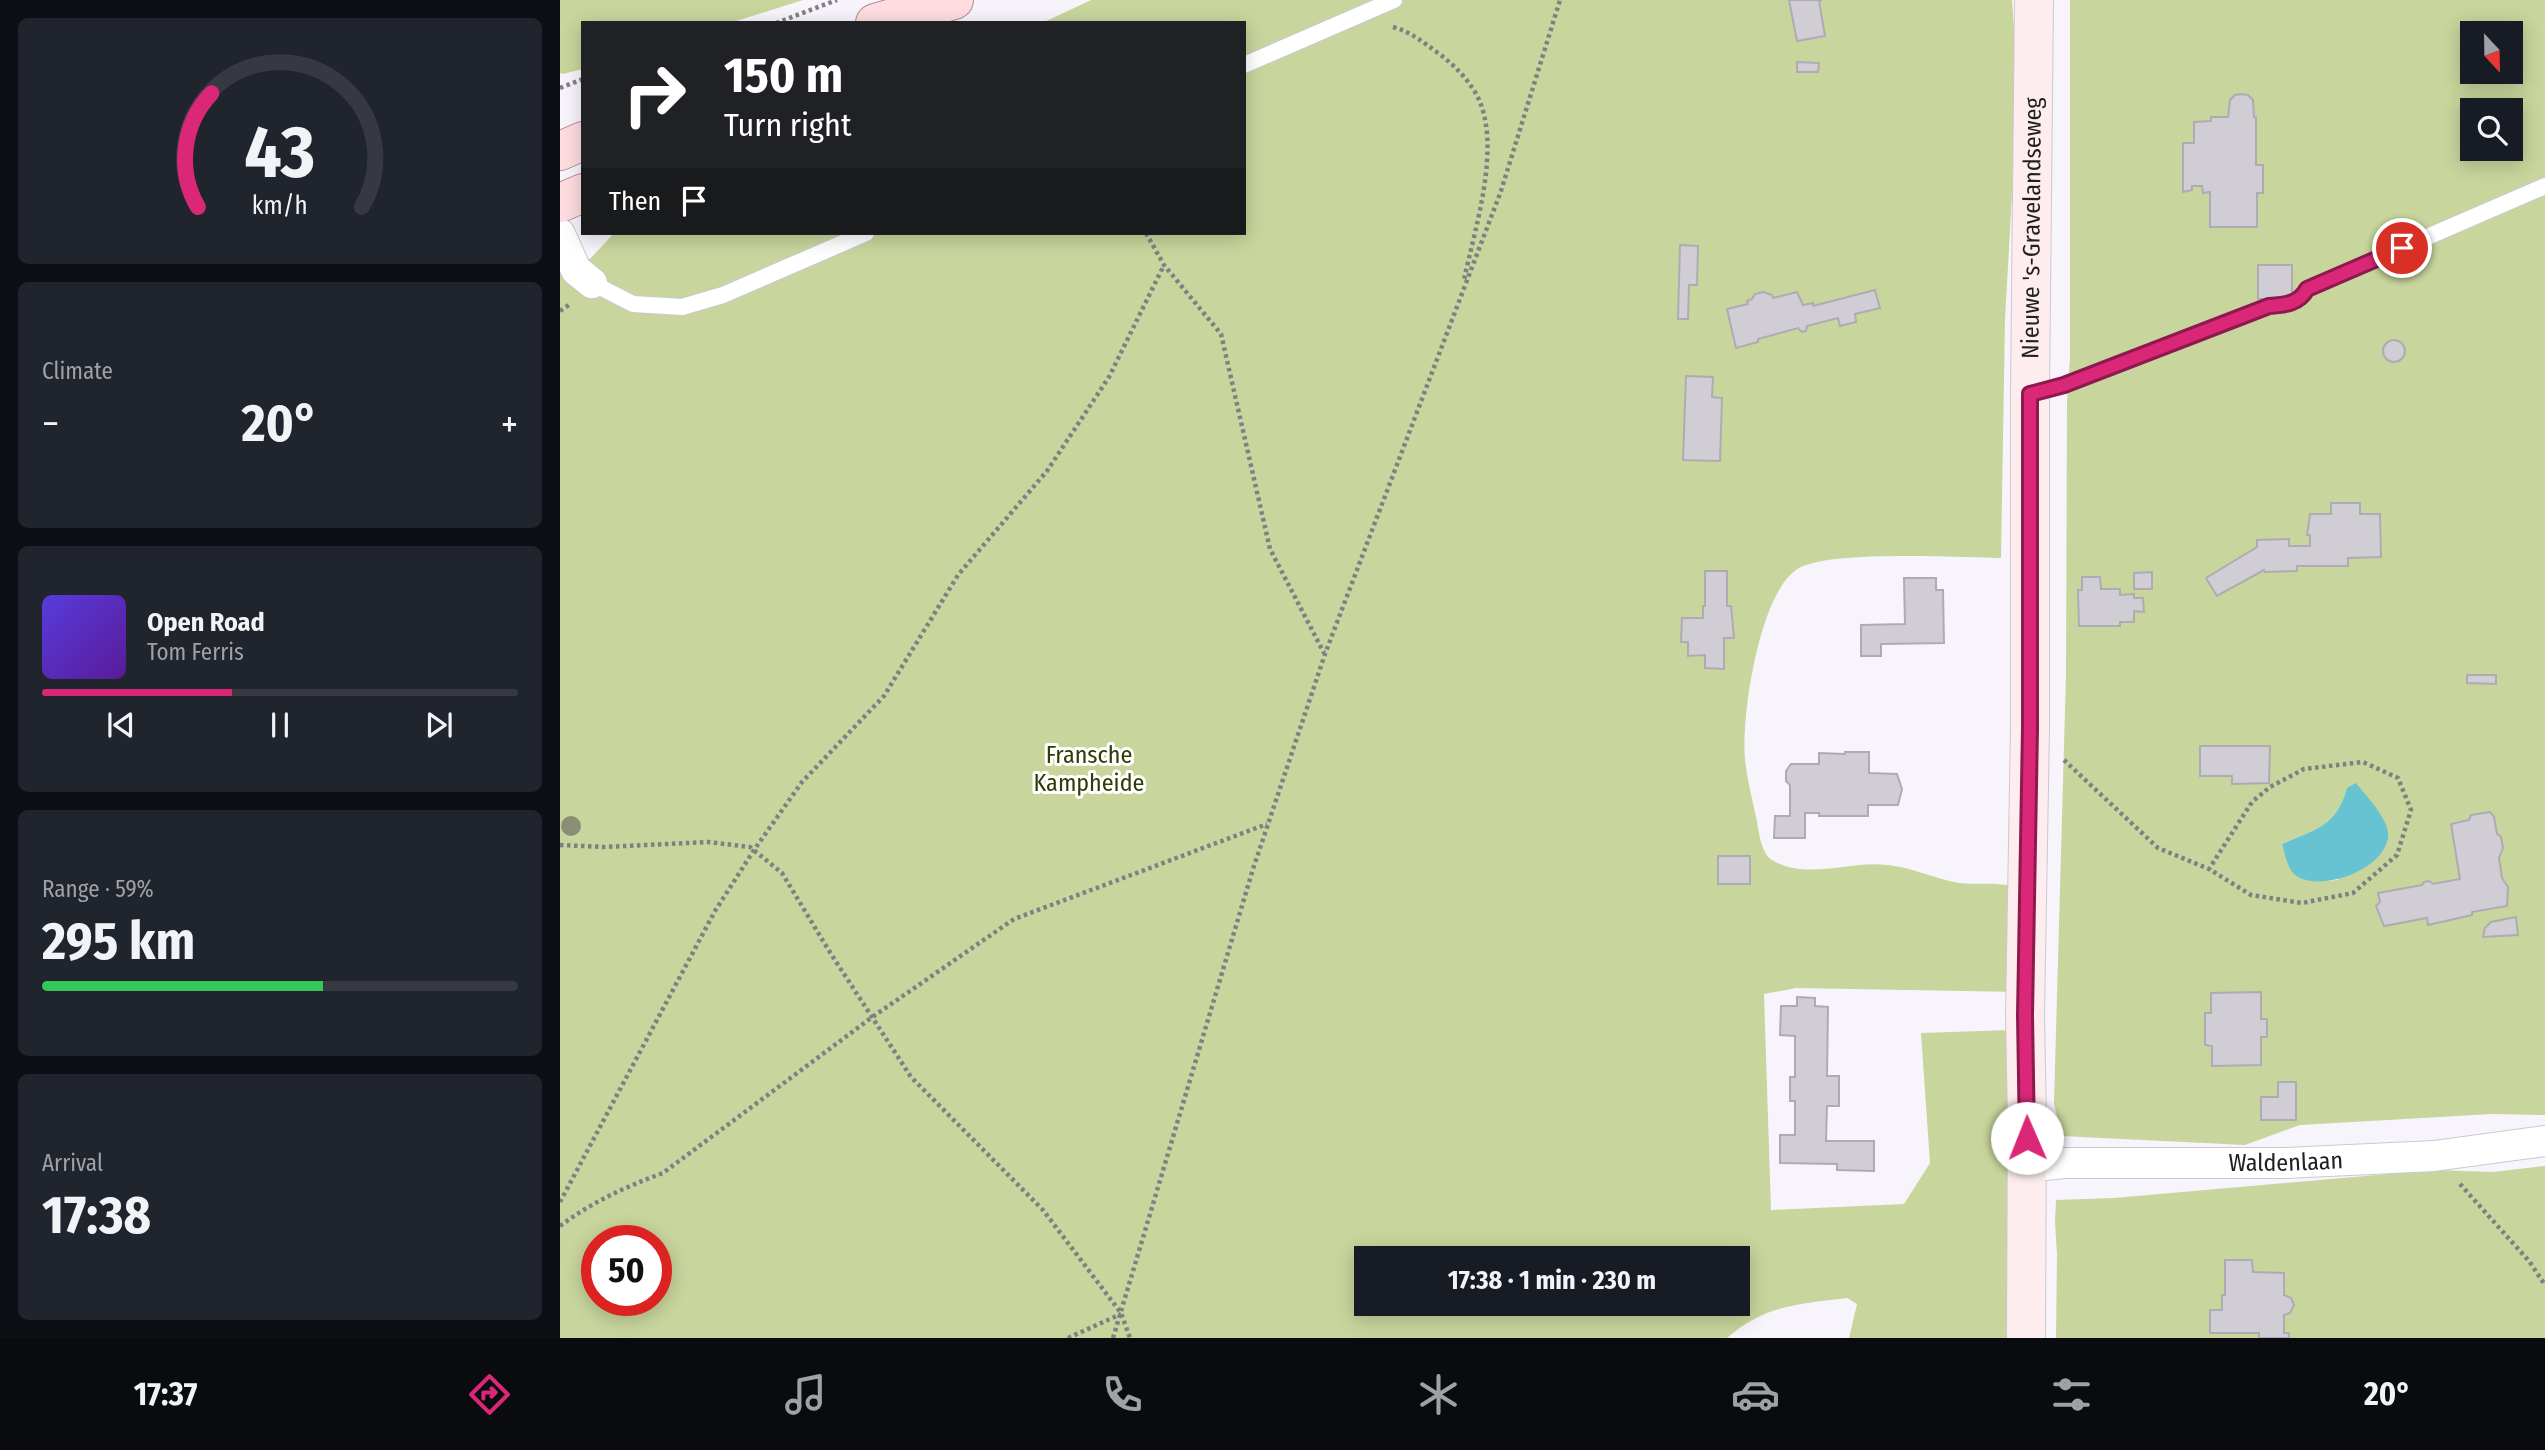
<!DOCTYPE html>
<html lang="en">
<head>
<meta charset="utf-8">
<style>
	body { margin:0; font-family:"Fira Sans Condensed",sans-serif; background:#20242c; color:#f1f3f6; height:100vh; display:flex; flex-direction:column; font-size:26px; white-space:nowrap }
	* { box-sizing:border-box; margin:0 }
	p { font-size:23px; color:#9ea1a6 }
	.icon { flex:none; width:38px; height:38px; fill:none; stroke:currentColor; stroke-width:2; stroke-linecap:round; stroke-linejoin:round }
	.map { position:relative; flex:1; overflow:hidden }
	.side { display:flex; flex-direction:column; gap:18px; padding:18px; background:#0d0f14; width:560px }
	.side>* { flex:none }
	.hud { position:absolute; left:21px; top:21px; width:665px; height:214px; border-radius:0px; box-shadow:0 4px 18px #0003; background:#202124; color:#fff; overflow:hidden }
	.needle { width:46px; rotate:158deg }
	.controls { position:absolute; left:1900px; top:21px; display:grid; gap:14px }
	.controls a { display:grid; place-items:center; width:63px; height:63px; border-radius:0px; background:#171b24; box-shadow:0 4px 18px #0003; font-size:35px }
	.speed { position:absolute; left:21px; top:1225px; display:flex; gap:14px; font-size:35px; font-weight:700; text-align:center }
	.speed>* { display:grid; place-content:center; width:91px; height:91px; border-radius:50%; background:#171b24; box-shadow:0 4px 18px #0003; line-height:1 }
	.speed .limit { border:10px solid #d22; background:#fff; color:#111 }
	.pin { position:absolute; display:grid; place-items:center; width:60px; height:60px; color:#fff; margin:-30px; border:4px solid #fff; border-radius:50%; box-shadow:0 2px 7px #0007 }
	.me { position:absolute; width:77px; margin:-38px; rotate:359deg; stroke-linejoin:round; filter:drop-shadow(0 0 5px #0008) }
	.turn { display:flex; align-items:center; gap:24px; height:147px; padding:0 28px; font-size:32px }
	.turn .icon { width:91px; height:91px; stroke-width:2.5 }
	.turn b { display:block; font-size:49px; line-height:60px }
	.then { display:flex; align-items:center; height:66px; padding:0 28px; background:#0003; gap:14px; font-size:26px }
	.big { font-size:52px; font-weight:700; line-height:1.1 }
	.side .tile { flex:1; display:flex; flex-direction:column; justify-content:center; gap:10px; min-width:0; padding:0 24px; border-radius:10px; background:#20242c }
	.side .dial { align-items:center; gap:0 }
	.dial svg { height:182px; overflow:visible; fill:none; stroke:#363941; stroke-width:7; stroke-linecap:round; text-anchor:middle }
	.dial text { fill:#f1f3f6; stroke:none }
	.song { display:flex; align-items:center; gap:21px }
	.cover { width:84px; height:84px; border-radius:10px; background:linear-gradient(135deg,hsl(250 70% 55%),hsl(270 70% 35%)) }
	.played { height:7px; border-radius:4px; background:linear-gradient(90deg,#db2777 40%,#363941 40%) }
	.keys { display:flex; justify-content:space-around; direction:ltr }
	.heat { display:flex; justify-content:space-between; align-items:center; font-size:38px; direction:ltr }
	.charge { height:10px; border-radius:5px; background:linear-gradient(90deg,#34c759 59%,#363941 0) }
	.trip { position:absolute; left:794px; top:1246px; width:396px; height:70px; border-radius:0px; background:#171b24; box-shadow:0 4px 18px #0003; font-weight:700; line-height:70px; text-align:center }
	.tab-bar { display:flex; height:112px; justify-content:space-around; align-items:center; background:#090b0e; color:#9ea1a6 }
	.tab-bar .icon { width:49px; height:49px }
	.tab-bar .selected { color:#db2777 }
	.tab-bar b { font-size:32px; color:#f1f3f6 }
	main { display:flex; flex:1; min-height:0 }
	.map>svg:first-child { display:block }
	.green { fill:#c8d59c; fill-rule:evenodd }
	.water { fill:#67c3d1 }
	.building { fill:#d1cdd5; stroke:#afabb3; stroke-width:2 }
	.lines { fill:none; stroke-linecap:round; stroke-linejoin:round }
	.service-casing { stroke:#ccc8d0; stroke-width:18 }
	.minor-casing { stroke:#ccc8d0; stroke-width:32 }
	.secondary-casing { stroke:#ccc8d0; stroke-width:40 }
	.primary-casing { stroke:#b08a8e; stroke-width:40 }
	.path { stroke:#827f84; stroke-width:4.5; stroke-dasharray:3.5 3.5; stroke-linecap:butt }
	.service { stroke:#fff; stroke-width:16 }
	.minor { stroke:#fff; stroke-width:30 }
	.secondary { stroke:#feedef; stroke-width:38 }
	.primary { stroke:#fedcdf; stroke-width:38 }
	.tree { fill:#8b8e75 }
	.route-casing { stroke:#8e194d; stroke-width:18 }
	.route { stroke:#db2777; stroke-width:12 }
	.labels { text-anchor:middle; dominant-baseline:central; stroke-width:6; stroke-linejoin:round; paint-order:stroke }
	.street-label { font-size:24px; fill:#201e21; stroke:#fff }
	.park-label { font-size:24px; fill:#323a06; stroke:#fff }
</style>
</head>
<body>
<main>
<section class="side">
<div class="tile dial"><svg viewBox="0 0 100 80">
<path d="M14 69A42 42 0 1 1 86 69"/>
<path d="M14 69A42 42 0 0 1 20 19" stroke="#db2777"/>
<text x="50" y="56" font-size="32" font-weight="700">43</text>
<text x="50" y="72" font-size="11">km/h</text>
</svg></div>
<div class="tile"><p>Climate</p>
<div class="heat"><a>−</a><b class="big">20°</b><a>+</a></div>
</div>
<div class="tile">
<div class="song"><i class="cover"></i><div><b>Open Road</b><p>Tom Ferris</p></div></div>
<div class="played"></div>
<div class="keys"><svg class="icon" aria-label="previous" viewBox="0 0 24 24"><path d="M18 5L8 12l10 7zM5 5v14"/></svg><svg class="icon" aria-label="pause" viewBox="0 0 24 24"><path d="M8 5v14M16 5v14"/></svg><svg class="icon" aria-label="next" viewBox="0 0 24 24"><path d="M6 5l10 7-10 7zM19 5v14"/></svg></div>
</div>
<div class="tile"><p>Range · 59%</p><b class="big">295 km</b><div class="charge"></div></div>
<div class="tile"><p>Arrival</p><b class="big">17:38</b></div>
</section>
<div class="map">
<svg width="1985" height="1338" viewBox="0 0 1985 1338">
	<rect width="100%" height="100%" fill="#f8f4fc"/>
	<!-- green -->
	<g class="green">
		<path d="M 0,0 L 243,0 L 170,23 L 23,23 L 23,69 L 3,74 L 0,73 Z"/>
		<path d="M 531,0 L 1452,0 L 1458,86 L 1445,320 L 1441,558 C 1401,558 1265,549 1236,570 C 1199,596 1181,716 1185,760 C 1187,779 1192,798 1196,817 C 1199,830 1200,852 1212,860 C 1245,881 1291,860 1327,865 C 1351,867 1375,879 1399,883 C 1417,885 1434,882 1452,886 L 1460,992 L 1236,988 L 1204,994 L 1211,1210 L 1344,1204 L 1370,1163 L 1361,1033 L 1451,1030 L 1458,1338 L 1289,1338 L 1297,1304 L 1287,1298 C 1240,1304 1204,1305 1167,1338 L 0,1338 L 0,271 L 31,258 L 54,233 L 684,233 L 684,23 L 482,23 ZM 37,1241 L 96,1241 L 96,1300 L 37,1300 ZM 807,1258 L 1178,1258 L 1178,1304 L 807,1304 Z"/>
		<path d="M 1510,0 L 1985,0 L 1985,1115 L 1932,1114 L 1740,1125 L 1685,1145 L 1501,1136 L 1494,1103 L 1506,675 L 1507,402 L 1510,359 ZM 1913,33 L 1951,33 L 1951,72 L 1913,72 ZM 1913,110 L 1951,110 L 1951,149 L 1913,149 ZM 1787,788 L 1778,880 C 1742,883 1732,880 1722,844 C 1756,829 1776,827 1787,788 Z"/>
		<path d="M 1985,1166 L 1985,1338 L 1496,1338 L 1497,1254 L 1495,1222 L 1496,1200 L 1554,1198 L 1874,1170 L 1933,1172 Z"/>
	</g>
	<!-- water -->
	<path class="water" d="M 1796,783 C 1806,796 1831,821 1828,838 C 1823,870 1764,891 1738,877 C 1728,872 1725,854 1722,844 C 1756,829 1776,827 1787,788 Z"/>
	<!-- building -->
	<g class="building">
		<path d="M 1229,0 L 1262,0 L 1259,1 L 1265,36 L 1237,41 Z"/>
		<path d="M 1237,62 L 1259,63 L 1258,72 L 1237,72 Z"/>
		<path d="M 1681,94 L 1688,95 L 1693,100 L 1694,117 L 1696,117 L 1696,165 L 1703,165 L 1703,193 L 1697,193 L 1697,227 L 1650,227 L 1650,192 L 1643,193 L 1642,186 L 1632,186 L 1632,190 L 1623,192 L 1623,143 L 1634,143 L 1634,122 L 1651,121 L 1651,117 L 1668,117 L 1670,100 L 1675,95 Z"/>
		<path d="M 1120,245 L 1138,246 L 1137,285 L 1129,285 L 1128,319 L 1118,319 Z"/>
		<rect x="1698" y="265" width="34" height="34"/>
		<path d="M 1315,290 L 1320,308 L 1295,314 L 1296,322 L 1280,326 L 1278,318 L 1247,326 L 1246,331 L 1242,332 L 1238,328 L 1198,339 L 1198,342 L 1176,348 L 1167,309 L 1188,304 L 1187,301 L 1192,299 L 1195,294 L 1203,292 L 1212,295 L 1213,298 L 1237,292 L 1243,305 L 1253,303 L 1253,306 Z"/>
		<circle cx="1834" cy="351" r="11"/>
		<path d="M 1126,376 L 1153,377 L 1152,397 L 1162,398 L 1160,461 L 1123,460 Z"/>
		<path d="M 1771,503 L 1800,503 L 1800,514 L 1820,514 L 1821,557 L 1788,558 L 1788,566 L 1737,566 L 1737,571 L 1705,572 L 1704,570 L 1657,596 L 1646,578 L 1697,547 L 1697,540 L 1729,539 L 1729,546 L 1750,546 L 1750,535 L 1747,535 L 1750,514 L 1771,514 Z"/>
		<path d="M 1145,571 L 1167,571 L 1167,606 L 1171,606 L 1174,638 L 1164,638 L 1164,669 L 1145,668 L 1145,655 L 1128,656 L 1128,642 L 1121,642 L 1122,618 L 1143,618 L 1143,606 L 1145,606 Z"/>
		<path d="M 1592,572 L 1592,589 L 1574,589 L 1574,573 Z"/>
		<path d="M 1522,577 L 1540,577 L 1541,589 L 1560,589 L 1560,595 L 1574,594 L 1574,598 L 1583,598 L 1584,612 L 1574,611 L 1574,622 L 1560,622 L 1560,626 L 1519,626 L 1518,590 L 1522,590 Z"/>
		<path d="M 1344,578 L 1376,578 L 1376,590 L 1383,590 L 1384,643 L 1321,644 L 1321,656 L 1301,656 L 1301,625 L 1345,624 Z"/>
		<path d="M 1907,675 L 1936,675 L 1936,684 L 1907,683 Z"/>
		<path d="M 1640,746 L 1710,746 L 1709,783 L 1672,784 L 1672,776 L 1640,776 Z"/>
		<path d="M 1285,752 L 1309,752 L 1309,773 L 1337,774 L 1342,789 L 1338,805 L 1308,805 L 1308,816 L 1259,816 L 1259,813 L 1245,813 L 1245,838 L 1214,838 L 1215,816 L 1230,816 L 1230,785 L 1226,781 L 1226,771 L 1231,764 L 1259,764 L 1259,753 L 1285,754 Z"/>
		<path d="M 1930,812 L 1934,817 L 1937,834 L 1941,837 L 1943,848 L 1939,858 L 1942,878 L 1948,887 L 1947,906 L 1912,912 L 1912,915 L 1868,925 L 1867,918 L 1824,926 L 1816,906 L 1820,902 L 1818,893 L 1862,885 L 1864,882 L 1869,881 L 1873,884 L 1900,879 L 1891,824 L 1909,820 L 1911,815 Z"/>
		<rect x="1158" y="856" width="32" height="28"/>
		<path d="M 1956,917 L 1958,935 L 1923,937 L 1925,928 L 1931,922 Z"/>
		<path d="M 1701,992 L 1701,1019 L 1707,1019 L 1707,1037 L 1701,1037 L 1701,1065 L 1652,1066 L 1652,1046 L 1645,1045 L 1645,1013 L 1651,1013 L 1651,993 Z"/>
		<path d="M 1237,997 L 1255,998 L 1255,1006 L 1268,1007 L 1267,1076 L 1279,1076 L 1279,1106 L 1267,1106 L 1266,1141 L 1314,1141 L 1314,1171 L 1277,1170 L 1277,1164 L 1220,1163 L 1220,1135 L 1235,1135 L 1235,1101 L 1230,1101 L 1230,1077 L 1235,1077 L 1235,1036 L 1220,1035 L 1221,1006 L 1237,1006 Z"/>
		<path d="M 1718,1082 L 1736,1082 L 1736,1120 L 1701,1120 L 1701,1097 L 1718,1097 Z"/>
		<path d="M 1665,1260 L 1692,1260 L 1693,1272 L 1724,1273 L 1724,1295 L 1731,1298 L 1734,1305 L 1730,1313 L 1724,1315 L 1724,1333 L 1729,1333 L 1729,1338 L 1699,1338 L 1699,1333 L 1650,1333 L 1650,1310 L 1662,1310 L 1662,1295 L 1665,1295 Z"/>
	</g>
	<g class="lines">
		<defs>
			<g id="service">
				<path d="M 684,65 L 834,0"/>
				<path d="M 32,283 L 73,304 L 122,307 L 163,295 L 306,233"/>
				<path d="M 1470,394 L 1504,385 L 1709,306 C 1724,305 1739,304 1747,289 L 1985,186"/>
			</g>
			<g id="minor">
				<path d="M 0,234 L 16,270 L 32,283"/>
				<path id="s1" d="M 1467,1167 L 1504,1163 L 1725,1163 L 1874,1156 L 1985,1141"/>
			</g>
			<g id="secondary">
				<path id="s2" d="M 1466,1338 L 1467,1119 L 1465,1015 L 1470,728 L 1470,394 L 1474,0"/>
			</g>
			<g id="primary">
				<path d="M 315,23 L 394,0"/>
				<path d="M 0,151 L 23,141"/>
				<path d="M 0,203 L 23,193"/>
			</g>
		</defs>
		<!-- service casing -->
		<use href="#service" class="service-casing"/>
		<!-- minor casing -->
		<use href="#minor" class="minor-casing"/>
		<!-- secondary casing -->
		<use href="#secondary" class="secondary-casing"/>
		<!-- primary casing -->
		<use href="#primary" class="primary-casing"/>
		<!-- path -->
		<g class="path">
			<path d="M 216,23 L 277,0"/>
			<path d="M 833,27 C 851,32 863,42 878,53 C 893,64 905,76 915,92 C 944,141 915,227 904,280"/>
			<path d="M 0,88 L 23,79"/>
			<path d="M 586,233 L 604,265 L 661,334 L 710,549 L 764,653"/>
			<path d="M 0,311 L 9,305"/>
			<path d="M 1504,760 L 1598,848 L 1649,869 L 1691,895 L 1742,903 L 1793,893 L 1837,855 L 1851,810 L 1838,778 L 1803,762 L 1744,769 L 1710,787 L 1692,802 L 1649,869"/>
			<path d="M 0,845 L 44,847 L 148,842 L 190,847 L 222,873 L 271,954 L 351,1077 L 483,1210 L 561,1313 L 570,1338"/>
			<path d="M 1900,1184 L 1969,1261 L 1985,1285"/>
			<path d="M 0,1202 L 155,911 L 194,850 L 242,782 L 324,696 L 398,575 L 487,471 L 549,377 L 604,265"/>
			<path d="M 0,1226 C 32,1202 65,1187 103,1173 L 311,1018 L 454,919 L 707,824"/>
			<path d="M 508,1338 L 561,1314"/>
			<path d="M 553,1338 L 693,869 L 765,654 L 941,191 L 1000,0"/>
		</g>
		<!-- service -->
		<use href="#service" class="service"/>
		<!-- minor -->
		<use href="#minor" class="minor"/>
		<!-- secondary -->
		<use href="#secondary" class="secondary"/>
		<!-- primary -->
		<use href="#primary" class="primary"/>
	</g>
	<!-- trees -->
	<circle class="tree" cx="11" cy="826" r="10"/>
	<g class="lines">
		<defs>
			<path id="route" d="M 1467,1138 L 1465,1015 L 1470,728 L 1470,394 L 1504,385 L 1709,306 C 1724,305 1739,304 1747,289 L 1842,248"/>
		</defs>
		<!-- route casing -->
		<use href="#route" class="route-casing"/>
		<!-- route -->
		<use href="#route" class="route"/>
	</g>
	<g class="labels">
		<!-- street labels -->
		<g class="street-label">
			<text stroke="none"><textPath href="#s2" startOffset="1110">Nieuwe 's-Gravelandseweg</textPath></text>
			<text stroke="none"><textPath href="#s1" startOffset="259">Waldenlaan</textPath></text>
		</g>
		<!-- park labels -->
		<g class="park-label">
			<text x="529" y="755">Fransche<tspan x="529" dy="28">Kampheide</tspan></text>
		</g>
	</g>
</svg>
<div class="controls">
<a><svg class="needle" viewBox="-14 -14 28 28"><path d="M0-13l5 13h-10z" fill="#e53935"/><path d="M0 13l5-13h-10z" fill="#9ea1a6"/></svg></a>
<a><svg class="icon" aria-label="search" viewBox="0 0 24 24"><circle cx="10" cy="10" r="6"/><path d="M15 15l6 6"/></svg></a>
</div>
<div class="speed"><div class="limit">50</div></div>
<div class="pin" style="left:1842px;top:248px;background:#d93025"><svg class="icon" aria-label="arrive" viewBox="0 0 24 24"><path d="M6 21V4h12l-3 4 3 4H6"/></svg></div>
<svg class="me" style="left:1467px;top:1138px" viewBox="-20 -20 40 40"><circle r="19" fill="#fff"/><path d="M0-13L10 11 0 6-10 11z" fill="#db2777"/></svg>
<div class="trip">17:38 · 1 min · 230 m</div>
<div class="hud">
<div class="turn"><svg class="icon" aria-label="right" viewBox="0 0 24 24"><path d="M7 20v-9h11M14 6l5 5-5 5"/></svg><div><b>150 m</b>Turn right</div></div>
<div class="then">Then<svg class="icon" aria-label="arrive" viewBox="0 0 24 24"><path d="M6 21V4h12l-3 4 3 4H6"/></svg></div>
</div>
</div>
</main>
<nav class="tab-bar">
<b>17:37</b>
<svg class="icon selected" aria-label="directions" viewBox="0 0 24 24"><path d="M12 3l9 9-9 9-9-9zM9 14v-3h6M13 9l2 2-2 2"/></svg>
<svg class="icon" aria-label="music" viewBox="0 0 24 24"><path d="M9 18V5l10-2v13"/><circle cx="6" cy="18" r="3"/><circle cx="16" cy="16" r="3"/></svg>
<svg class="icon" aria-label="phone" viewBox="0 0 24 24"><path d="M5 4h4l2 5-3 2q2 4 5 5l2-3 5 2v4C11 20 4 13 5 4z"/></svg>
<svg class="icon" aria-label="climate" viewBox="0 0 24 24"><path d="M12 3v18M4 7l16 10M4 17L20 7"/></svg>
<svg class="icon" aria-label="car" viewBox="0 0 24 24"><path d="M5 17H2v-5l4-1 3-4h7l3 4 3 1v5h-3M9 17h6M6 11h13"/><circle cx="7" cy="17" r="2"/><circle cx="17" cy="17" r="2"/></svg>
<svg class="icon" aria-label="filters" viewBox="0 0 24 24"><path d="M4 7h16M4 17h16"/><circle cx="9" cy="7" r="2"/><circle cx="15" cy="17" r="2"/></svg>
<b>20°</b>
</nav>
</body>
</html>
